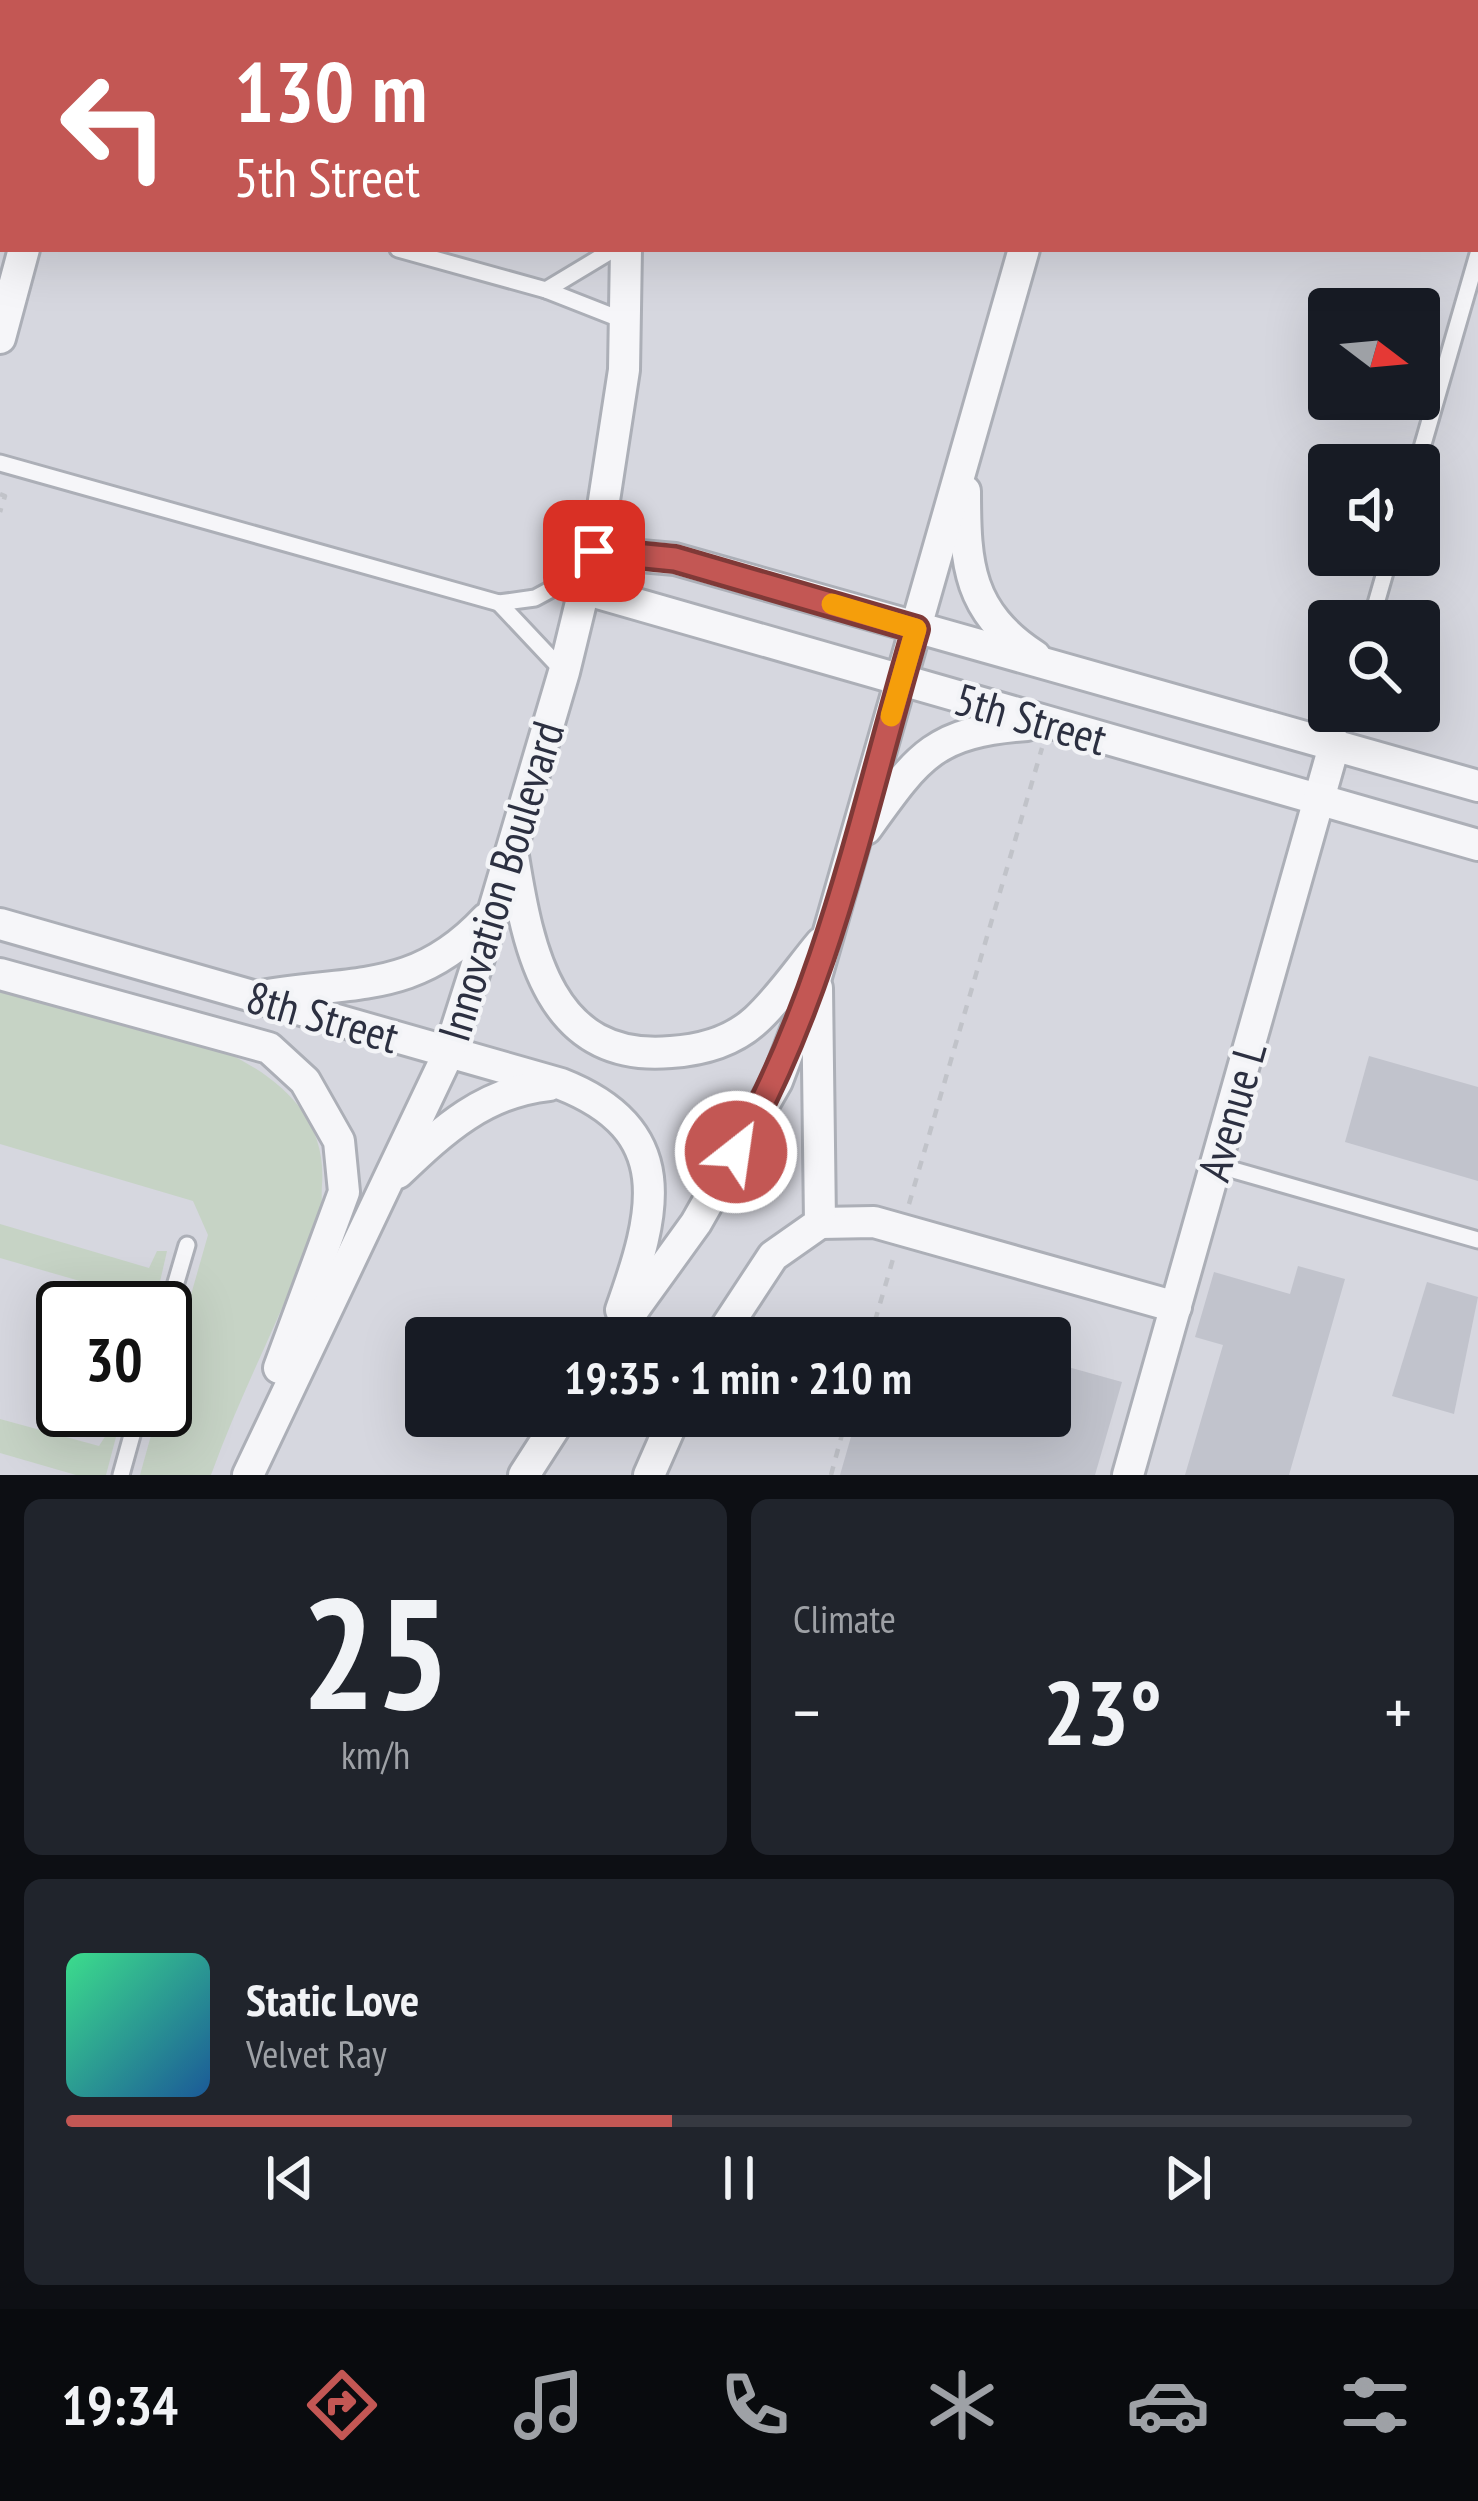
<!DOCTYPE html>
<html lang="en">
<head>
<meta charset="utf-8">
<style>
	body { margin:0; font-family:"PT Sans Narrow",sans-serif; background:#20242c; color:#f1f3f6; height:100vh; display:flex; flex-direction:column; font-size:45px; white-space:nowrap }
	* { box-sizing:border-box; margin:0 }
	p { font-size:39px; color:#9ea1a6 }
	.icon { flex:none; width:66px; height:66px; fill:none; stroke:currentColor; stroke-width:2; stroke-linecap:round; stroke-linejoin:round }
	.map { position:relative; height:1475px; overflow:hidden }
	.sheet { display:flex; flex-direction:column; gap:24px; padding:24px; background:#0d0f14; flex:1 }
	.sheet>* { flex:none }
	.hud { position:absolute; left:0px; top:0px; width:1479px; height:252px; box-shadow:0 12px 48px #0002; background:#c35754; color:#fff; overflow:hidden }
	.needle { width:78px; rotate:106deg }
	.buttons { position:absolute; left:1308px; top:288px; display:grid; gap:24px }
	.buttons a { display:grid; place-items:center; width:132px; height:132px; border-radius:12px; background:#171b24; box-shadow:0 12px 48px #0002; font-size:60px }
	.speed { position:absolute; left:36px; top:1281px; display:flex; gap:24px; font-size:60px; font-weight:700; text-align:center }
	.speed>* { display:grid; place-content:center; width:156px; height:156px; border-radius:50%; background:#171b24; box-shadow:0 12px 48px #0002; line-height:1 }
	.speed .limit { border:6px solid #111; border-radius:18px; background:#fff; color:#111 }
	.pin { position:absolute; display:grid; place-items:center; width:102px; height:102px; color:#fff; margin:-51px; border-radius:24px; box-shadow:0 6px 18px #0006 }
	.me { position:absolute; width:132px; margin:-66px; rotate:30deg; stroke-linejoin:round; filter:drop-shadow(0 0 9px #0008) }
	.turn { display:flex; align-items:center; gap:42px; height:252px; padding:0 36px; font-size:54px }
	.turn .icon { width:156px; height:156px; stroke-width:2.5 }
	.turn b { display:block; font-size:84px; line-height:102px }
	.big { font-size:90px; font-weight:700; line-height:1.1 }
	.sheet .card { flex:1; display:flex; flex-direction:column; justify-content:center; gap:18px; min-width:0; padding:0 42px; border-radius:18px; background:#20242c }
	.sheet .dial { align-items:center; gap:0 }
	.dial b { font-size:156px; line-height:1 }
	.song { display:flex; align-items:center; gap:36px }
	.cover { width:144px; height:144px; border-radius:18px; background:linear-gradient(135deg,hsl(150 70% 55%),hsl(210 70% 35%)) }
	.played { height:12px; border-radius:6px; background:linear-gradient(90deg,#c35754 45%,#363941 45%) }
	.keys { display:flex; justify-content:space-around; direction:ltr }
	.heat { display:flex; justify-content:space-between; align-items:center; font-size:66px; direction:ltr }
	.sheet .tiles { flex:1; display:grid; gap:24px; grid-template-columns:1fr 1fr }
	.card:last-child { grid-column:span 2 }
	.trip { position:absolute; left:405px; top:1317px; width:666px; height:120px; border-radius:12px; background:#171b24; box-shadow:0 12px 48px #0002; font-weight:700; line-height:120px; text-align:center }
	.menu { display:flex; height:192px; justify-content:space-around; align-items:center; background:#090b0e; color:#9ea1a6 }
	.menu .icon { width:84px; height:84px }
	.menu .on { color:#c35754 }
	.menu b { font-size:54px; color:#f1f3f6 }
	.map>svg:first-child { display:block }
	.built { fill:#d6d7df; fill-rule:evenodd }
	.green { fill:#c6d3c5 }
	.building { fill:#c1c3cc }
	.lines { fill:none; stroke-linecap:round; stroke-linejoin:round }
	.service-casing { stroke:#acafb7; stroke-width:21 }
	.minor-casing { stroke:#acafb7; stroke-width:36 }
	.path { stroke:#c1c3c9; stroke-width:4.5; stroke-dasharray:9 9; stroke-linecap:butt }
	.service { stroke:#f6f6f9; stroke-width:15 }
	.minor { stroke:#f6f6f9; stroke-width:30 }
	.route-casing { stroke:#7f3937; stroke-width:30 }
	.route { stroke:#c35754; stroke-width:21 }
	.slow { stroke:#f59e0b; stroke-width:21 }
	.labels { text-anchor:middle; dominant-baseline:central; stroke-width:9; stroke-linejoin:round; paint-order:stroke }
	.street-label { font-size:45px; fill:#2c3041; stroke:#f3f4f7 }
</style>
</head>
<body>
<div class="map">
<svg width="1478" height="1475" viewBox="0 0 1478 1475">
	<rect width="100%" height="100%" fill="#e3e5ea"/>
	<!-- built -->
	<path class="built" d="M 0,0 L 1478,0 L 1478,1475 L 0,1475 ZM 3,3 L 1476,3 L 1476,249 L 3,249 ZM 1329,309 L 1419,309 L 1419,399 L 1329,399 ZM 1329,465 L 1419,465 L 1419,555 L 1329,555 ZM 1329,621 L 1419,621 L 1419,711 L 1329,711 ZM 63,1308 L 165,1308 L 165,1410 L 63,1410 ZM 426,1338 L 1050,1338 L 1050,1416 L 426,1416 Z"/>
	<!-- green -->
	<g class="green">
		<path d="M 0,988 C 105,1016 333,1041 322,1185 C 321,1194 323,1203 320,1212 C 290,1301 243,1386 211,1475 L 140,1475 L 158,1410 L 165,1410 L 165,1386 L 208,1235 L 193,1201 L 0,1144 Z"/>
		<path d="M 0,1224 L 149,1268 L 157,1251 L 167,1251 L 154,1308 L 138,1308 L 139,1298 L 0,1258 Z"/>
		<path d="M 0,1419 L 99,1446 L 110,1429 L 116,1437 L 106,1475 L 76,1475 L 0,1453 Z"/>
	</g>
	<!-- building -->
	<g class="building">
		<path d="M 1369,1056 L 1478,1087 L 1478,1181 L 1345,1142 Z"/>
		<path d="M 1298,1266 L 1345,1279 L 1289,1475 L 1185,1475 L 1223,1345 L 1195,1337 L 1214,1272 L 1290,1294 Z"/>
		<path d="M 1427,1282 L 1478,1297 L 1454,1414 L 1392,1396 Z"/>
		<path d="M 1050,1362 L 1122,1382 L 1095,1475 L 840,1475 L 857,1416 L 1050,1416 Z"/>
	</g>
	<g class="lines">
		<defs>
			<g id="service">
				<path d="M 1398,3 L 1399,0"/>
				<path d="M 398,249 L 546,290 L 625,321"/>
				<path d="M 546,290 L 614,249"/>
				<path d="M 0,463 L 499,603 L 535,598 L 587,570"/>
				<path d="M 1417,465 L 1478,254"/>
				<path d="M 499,603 L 563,671"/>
				<path d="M 1371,621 L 1390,555"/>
				<path d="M 1334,746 L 1344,711"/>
				<path d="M 1216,1165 L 1478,1240"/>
				<path d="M 165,1320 L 187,1245"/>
				<path d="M 121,1475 L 139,1410"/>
			</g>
			<g id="minor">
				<path d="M 598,0 L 600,3"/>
				<path d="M 90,3 L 91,0"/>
				<path d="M 1095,3 L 1096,0"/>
				<path d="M 0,101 L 3,102"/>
				<path d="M 1476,176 L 1478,176"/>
				<path d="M 0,338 L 24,249"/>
				<path d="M 965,491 C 965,565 968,612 1035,656"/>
				<path d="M 594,552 L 675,559 L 1478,786"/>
				<path d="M 584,589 L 1478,845"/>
				<path d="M 866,829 C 919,755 934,732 1027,725"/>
				<path d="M 513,856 C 528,949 549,1063 671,1052 C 702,1050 732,1042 756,1020 C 780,998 800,968 821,943"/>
				<path d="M 0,924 L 561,1084 C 678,1130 656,1212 621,1310"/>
				<path d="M 0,974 L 269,1048 L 305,1081 L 339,1141 L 344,1192 L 279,1368"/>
				<path d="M 262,996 C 354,980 416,994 486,919"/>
				<path d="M 398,1173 C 444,1129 484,1092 549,1085"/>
				<path d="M 820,1223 L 874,1222 L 1176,1307"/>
				<path d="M 613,1338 L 696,1223 L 777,1081 L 816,977 L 1024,249"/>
				<path d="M 719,1338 L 773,1256 L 820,1223 L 817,988"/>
				<path d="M 248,1475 L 449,1052 L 487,933 L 564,672 L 601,520 L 624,370 L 626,249"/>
				<path d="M 524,1475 L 562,1416"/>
				<path d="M 649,1475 L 675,1416"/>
				<path d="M 1128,1475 L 1334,746"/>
			</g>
		</defs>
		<!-- service casing -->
		<use href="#service" class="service-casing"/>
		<!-- minor casing -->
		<use href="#minor" class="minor-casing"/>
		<!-- path -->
		<g class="path">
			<path d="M 1142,0 L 1142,3"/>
			<path d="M 1338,3 L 1338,0"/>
			<path d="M 0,494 L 5,496 L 0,512"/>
			<path d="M 909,1204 L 1042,748"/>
			<path d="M 870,1338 L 893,1259"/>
			<path d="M 831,1475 L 847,1416"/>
		</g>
		<!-- service -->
		<use href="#service" class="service"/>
		<!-- minor -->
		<use href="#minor" class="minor"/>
	</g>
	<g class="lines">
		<defs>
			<path id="route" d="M 594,551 L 675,559 L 916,629 C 864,805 828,992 736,1152"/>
		</defs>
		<!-- route casing -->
		<use href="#route" class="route-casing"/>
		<!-- route -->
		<use href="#route" class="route"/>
		<!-- slow -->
		<path class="slow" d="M 832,604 L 916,629 L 891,716"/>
	</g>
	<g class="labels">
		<!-- street labels -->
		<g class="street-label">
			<text transform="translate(1031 718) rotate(16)">5th Street</text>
			<text transform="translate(500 881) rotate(-73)">Innovation Boulevard</text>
			<text transform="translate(323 1016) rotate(16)">8th Street</text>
			<text transform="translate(1231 1111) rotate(-74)">Avenue L</text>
		</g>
	</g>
</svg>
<div class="buttons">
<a><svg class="needle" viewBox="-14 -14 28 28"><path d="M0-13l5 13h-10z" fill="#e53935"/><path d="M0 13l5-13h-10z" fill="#9ea1a6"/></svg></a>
<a><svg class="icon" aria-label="sound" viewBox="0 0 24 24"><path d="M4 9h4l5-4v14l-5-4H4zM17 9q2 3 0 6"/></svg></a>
<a><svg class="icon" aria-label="search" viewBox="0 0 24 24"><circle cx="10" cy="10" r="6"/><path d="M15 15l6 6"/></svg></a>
</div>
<div class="speed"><div class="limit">30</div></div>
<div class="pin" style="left:594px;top:551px;background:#d93025"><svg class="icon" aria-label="arrive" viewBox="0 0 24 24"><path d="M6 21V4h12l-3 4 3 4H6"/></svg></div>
<svg class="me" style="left:736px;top:1152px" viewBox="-20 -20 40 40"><circle r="17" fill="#c35754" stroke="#fff" stroke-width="3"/><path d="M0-11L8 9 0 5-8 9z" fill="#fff"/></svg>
<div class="trip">19:35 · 1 min · 210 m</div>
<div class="hud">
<div class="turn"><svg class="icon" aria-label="left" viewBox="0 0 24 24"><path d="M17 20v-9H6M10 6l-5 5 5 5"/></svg><div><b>130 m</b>5th Street</div></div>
</div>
</div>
<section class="sheet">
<div class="tiles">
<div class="card dial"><b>25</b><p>km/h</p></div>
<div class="card"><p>Climate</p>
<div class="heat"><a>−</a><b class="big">23°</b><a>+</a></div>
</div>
<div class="card">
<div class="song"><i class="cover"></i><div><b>Static Love</b><p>Velvet Ray</p></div></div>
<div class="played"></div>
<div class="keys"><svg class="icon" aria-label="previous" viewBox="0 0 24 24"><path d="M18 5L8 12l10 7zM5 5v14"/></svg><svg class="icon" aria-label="pause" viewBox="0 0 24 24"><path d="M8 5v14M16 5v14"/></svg><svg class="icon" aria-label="next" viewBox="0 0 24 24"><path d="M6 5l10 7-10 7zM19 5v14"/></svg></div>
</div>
</div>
</section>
<nav class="menu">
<b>19:34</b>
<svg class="icon on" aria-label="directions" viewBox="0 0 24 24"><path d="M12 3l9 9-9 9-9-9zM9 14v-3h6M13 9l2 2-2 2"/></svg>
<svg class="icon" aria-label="music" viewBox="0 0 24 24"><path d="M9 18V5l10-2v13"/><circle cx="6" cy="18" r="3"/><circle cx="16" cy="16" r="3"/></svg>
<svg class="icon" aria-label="phone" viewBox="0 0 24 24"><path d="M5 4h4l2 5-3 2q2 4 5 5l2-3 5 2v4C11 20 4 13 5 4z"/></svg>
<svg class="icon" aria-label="climate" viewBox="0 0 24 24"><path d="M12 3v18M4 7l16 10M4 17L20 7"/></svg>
<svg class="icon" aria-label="car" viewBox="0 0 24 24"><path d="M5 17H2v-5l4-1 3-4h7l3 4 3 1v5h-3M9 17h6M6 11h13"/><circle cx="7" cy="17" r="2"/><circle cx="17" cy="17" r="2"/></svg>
<svg class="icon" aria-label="filters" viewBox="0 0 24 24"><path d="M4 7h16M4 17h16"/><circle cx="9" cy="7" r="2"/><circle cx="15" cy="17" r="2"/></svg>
</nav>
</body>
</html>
